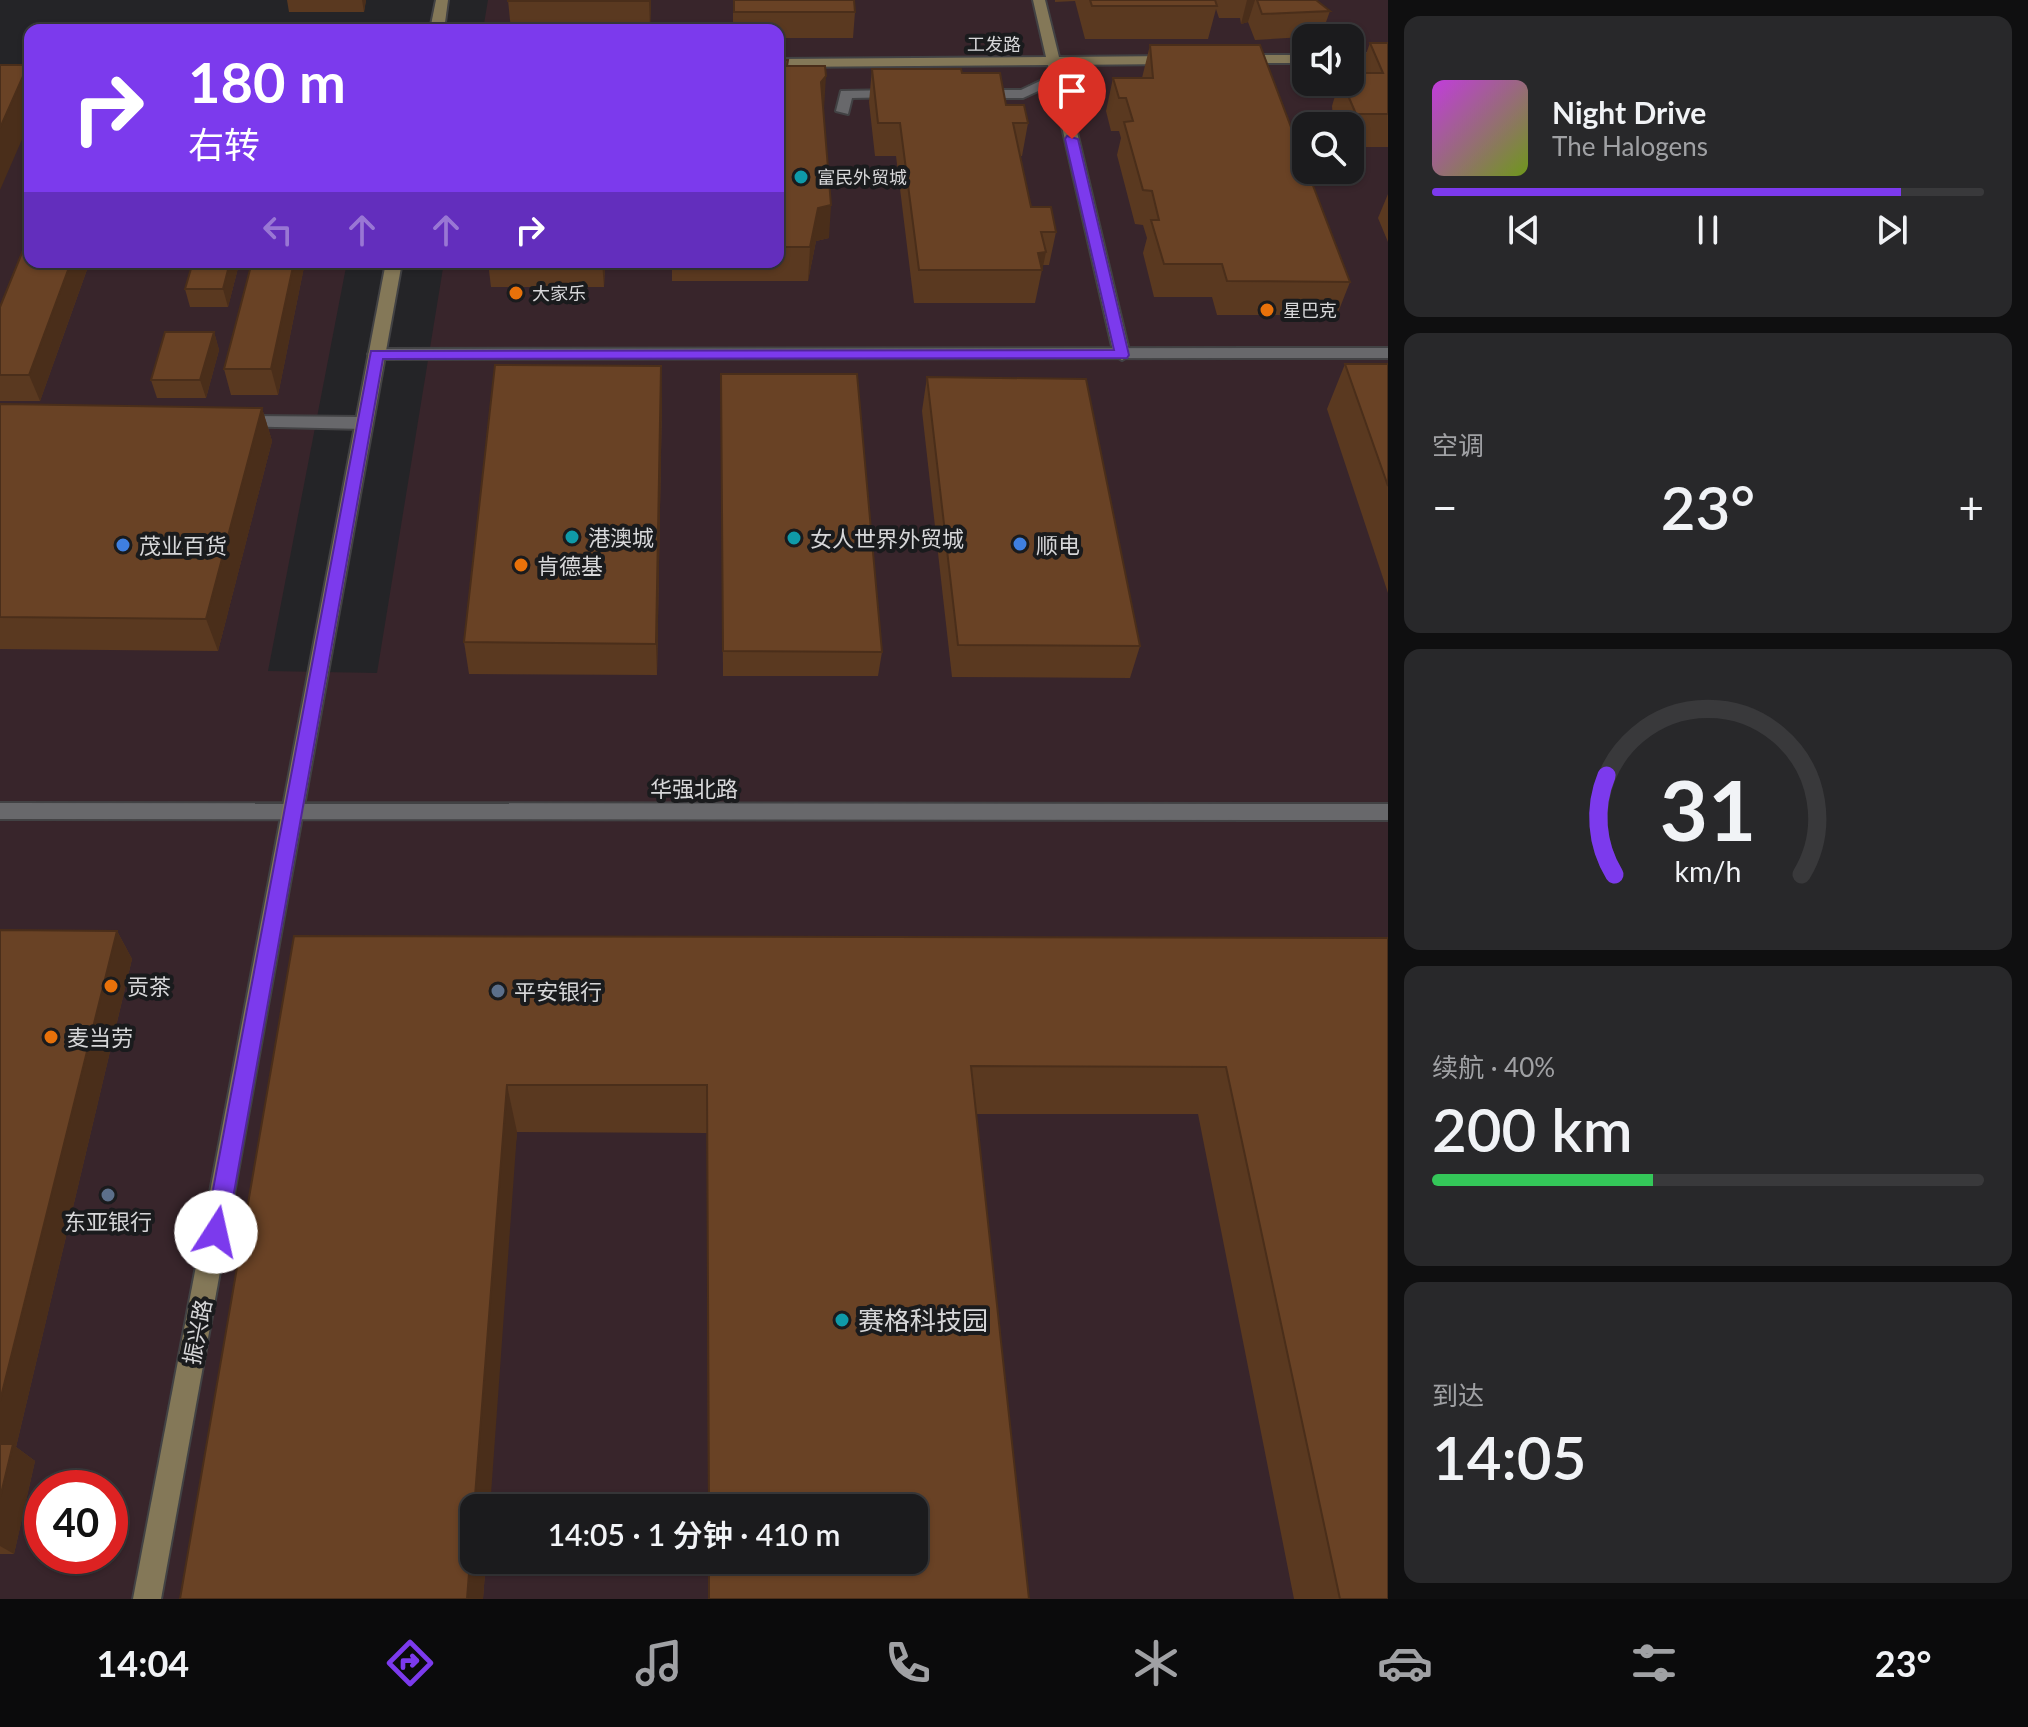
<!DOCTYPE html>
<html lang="zh">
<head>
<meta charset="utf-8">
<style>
	body { margin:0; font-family:Lato,"Noto Sans SC",sans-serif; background:#28282a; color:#f1f3f6; height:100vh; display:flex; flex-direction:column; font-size:30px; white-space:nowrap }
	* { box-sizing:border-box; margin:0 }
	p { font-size:26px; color:#a0a1a4 }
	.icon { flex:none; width:44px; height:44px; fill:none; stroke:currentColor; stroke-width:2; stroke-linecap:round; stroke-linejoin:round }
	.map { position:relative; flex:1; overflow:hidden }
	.side { display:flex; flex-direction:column; gap:16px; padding:16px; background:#0f0f10; width:640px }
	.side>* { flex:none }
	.banner { position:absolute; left:24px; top:24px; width:760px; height:244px; border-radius:16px; box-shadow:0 2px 6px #0004,0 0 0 2px #39393b; background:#7c3aed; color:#fff; overflow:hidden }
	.buttons { position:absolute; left:1292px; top:24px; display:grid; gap:16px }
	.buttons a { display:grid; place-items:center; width:72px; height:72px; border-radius:16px; background:#1b1b1d; box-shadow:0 2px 6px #0004,0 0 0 2px #39393b; font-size:40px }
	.speed { position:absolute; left:24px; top:1470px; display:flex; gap:16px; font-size:40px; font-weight:700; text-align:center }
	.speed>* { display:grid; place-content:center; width:104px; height:104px; border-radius:50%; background:#1b1b1d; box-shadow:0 2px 6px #0004,0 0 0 2px #39393b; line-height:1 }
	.speed .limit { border:12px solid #d22; background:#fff; color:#111 }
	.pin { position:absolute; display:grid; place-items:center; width:68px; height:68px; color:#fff; margin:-82px -34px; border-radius:50% 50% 50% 0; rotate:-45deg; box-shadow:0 0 8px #0007 }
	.pin .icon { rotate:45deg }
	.me { position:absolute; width:88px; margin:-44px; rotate:10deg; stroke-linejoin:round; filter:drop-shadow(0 0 6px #0008) }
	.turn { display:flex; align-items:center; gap:28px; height:168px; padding:0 32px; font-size:36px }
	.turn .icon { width:104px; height:104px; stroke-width:2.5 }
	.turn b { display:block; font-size:56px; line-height:68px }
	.lanes { display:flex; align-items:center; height:76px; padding:0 32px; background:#0003; justify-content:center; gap:40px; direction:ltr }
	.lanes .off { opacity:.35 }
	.big { font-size:60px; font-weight:600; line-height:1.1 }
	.side .card { flex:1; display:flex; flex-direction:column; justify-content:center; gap:12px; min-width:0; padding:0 28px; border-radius:16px; background:#28282a }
	.side .dial { align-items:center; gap:0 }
	.dial svg { height:208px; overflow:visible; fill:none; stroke:#39393b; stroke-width:7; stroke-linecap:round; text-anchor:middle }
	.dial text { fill:#f1f3f6; stroke:none }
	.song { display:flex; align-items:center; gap:24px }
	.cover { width:96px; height:96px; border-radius:12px; background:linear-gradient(135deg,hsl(290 70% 55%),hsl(80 70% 35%)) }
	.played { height:8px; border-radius:4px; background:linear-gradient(90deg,#7c3aed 85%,#39393b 85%) }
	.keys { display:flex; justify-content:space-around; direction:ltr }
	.heat { display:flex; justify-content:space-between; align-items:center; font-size:44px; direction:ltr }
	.charge { height:12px; border-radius:6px; background:linear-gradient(90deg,#34c759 40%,#39393b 0) }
	.trip { position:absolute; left:460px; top:1494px; width:468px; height:80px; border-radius:16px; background:#1b1b1d; box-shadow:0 2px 6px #0004,0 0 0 2px #39393b; font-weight:600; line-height:80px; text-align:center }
	.dock { display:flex; height:128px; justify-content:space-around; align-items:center; background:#0b0b0c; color:#a0a1a4 }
	.dock .icon { width:56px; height:56px }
	.dock .on { color:#7c3aed }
	.dock b { font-size:36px; color:#f1f3f6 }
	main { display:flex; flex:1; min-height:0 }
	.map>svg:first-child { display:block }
	.commercial { fill:#38252b; fill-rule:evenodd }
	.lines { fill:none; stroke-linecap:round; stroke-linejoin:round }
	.lane-casing { stroke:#424244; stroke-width:4 }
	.street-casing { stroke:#424244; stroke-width:4 }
	.secondary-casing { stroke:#424244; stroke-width:4 }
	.lane { fill:#68686b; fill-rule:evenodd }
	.street { fill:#68686b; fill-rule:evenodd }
	.secondary { fill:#847858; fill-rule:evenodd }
	.wall { fill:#5a3920 }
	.shaded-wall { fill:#4a2e1a }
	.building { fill:#694225; stroke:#4a2e1a; stroke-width:2 }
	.route { fill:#7c3aed; stroke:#51269a; stroke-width:2 }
	.culture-dot { fill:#0f9aa8; stroke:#1a1b1d; stroke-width:3 }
	.food-dot { fill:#e8710a; stroke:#1a1b1d; stroke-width:3 }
	.shop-dot { fill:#3f7fe0; stroke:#1a1b1d; stroke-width:3 }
	.service-dot { fill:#5c6f8a; stroke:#1a1b1d; stroke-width:3 }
	.labels { text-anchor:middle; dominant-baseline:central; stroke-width:8; stroke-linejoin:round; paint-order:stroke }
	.far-street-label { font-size:18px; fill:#d7d7d9; stroke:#1a1b1d }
	.far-poi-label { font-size:18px; fill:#d7d7d9; stroke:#1a1b1d; text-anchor:start }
	.poi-label { font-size:22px; fill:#d7d7d9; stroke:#1a1b1d; text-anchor:start }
	.street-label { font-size:22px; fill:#d7d7d9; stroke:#1a1b1d }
	.near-poi-label { font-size:26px; fill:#d7d7d9; stroke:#1a1b1d; text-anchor:start }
</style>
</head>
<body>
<main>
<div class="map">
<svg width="1388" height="1599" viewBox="0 0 1388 1599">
	<rect width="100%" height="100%" fill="#242427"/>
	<!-- commercial -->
	<path class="commercial" d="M 488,0 L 1388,0 L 1388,1599 L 0,1599 L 0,74 L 30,74 L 30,262 L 347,262 L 268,671 L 377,673 L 444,262 L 778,262 L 778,30 L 483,30 ZM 1306,38 L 1350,38 L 1350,82 L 1306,82 ZM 1306,126 L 1350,126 L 1350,170 L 1306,170 ZM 42,1488 L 110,1488 L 110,1556 L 42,1556 ZM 474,1508 L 914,1508 L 914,1560 L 474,1560 Z"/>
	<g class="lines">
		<defs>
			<path id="lane" d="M 240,416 L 364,417 L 372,423 L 364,429 L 234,426 L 232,422 L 234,418 Z"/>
			<g id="street">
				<path d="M 1057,73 L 1062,74 L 1062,80 L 1023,98 L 977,98 L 970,94 L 977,90 L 1021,90 Z"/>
				<path d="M 897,90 L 902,91 L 902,97 L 852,98 L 848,114 L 836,111 L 841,91 Z"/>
				<path d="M 1388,348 L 1388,358 L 376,359 L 368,354 L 376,349 Z"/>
				<path d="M 0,803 L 1388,804 L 1388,820 L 0,819 Z"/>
			</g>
			<g id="secondary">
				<path d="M 436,0 L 448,0 L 444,30 L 430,30 Z"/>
				<path d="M 1033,0 L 1045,0 L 1059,57 L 1174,56 L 1181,60 L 1174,64 L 1061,65 L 1130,355 L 1122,360 L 1114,355 L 1048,65 L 778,67 L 778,59 L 1046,57 Z"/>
				<rect x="1350" y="54" width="38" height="8"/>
				<path d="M 1306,55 L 1306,63 L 1238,63 L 1231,59 L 1238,55 Z"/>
				<path d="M 386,262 L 402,262 L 161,1599 L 133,1599 Z"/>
			</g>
		</defs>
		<!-- lane casing -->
		<use href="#lane" class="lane-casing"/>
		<!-- street casing -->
		<use href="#street" class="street-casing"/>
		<!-- secondary casing -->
		<use href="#secondary" class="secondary-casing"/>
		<!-- lane -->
		<use href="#lane" class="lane"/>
		<!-- street -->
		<use href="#street" class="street"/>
		<!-- secondary -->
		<use href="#secondary" class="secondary"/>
	</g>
	<!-- wall -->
	<g class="wall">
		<path d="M 287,0 L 366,0 L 364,12 L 289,12 Z"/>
		<path d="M 508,0 L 651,0 L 650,30 L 511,30 Z"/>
		<path d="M 733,0 L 854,0 L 855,12 L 853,38 L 778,38 L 778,30 L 733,30 Z"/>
		<path d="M 1055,0 L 1316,0 L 1330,11 L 1321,36 L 1255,40 L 1248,22 L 1241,24 L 1240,18 L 1219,18 L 1216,9 L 1208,39 L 1085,39 L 1075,1 L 1055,2 Z"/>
		<path d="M 1370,43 L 1388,43 L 1388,147 L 1350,147 L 1350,126 L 1336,126 L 1333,119 L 1332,106 L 1335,96 L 1327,96 L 1321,82 L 1350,82 L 1359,73 Z"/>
		<path d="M 1150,45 L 1350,282 L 1337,315 L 1217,315 L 1212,297 L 1154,297 L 1143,253 L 1147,238 L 1143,225 L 1135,224 L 1117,155 L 1121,138 L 1119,131 L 1111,131 L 1106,111 L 1113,78 L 1142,78 Z"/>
		<path d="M 778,60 L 788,66 L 823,110 L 829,238 L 816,241 L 808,281 L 672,281 L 672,262 L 778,262 Z"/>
		<path d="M 872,69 L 962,73 L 1006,105 L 1028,123 L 1022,156 L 1020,156 L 1031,207 L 1056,232 L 1049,265 L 1043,265 L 1035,303 L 914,303 L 896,156 L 875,156 L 869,102 Z"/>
		<path d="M 1388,194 L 1388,242 L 1378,218 Z"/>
		<path d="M 30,262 L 89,262 L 89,264 L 40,401 L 0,401 L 0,307 Z"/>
		<path d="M 252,262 L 305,262 L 278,395 L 231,395 L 224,369 Z"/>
		<path d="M 488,262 L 605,262 L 604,287 L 491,287 Z"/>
		<path d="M 239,264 L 228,307 L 190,307 L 185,289 Z"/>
		<path d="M 214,332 L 219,350 L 206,398 L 157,398 L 151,380 Z"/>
		<path d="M 1345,364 L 1388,364 L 1388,593 L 1327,409 Z"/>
		<path d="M 721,374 L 882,652 L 878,676 L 723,676 Z"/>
		<path d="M 927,377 L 1140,646 L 1130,678 L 952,677 L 922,411 Z"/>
		<path d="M 662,399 L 657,675 L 469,674 L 464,642 Z"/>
		<path d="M 0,404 L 262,408 L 272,441 L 218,651 L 0,649 Z"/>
		<path d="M 0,930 L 117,931 L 132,959 L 16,1447 L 35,1461 L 14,1554 L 0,1554 Z"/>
		<path d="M 294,936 L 1388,938 L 1388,1599 L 1294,1599 L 1198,1114 L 976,1114 L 1029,1599 L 708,1599 L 708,1560 L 914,1560 L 914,1508 L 708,1508 L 707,1133 L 517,1132 L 474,1560 L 486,1560 L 483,1599 Z"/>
	</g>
	<!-- shaded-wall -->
	<g class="shaded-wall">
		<path d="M 362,0 L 366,0 L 364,12 Z"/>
		<path d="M 649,0 L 651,0 L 650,30 Z"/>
		<path d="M 1247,0 L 1255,0 L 1248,22 L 1241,24 Z"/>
		<path d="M 28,65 L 30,70 L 30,121 L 0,190 L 0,128 Z"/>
		<path d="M 826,76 L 824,109 L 821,82 Z"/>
		<path d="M 831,205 L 829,238 L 816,241 L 808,281 L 810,247 L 818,208 Z"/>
		<path d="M 1046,252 L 1039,286 L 1042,270 L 1038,253 Z"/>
		<path d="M 71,262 L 89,262 L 89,264 L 40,401 L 29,375 Z"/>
		<path d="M 230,262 L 239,262 L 239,264 L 228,307 L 223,289 Z"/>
		<path d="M 294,262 L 305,262 L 278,395 L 271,369 Z"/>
		<path d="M 602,262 L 605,262 L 604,287 Z"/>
		<path d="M 214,332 L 219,350 L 206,398 L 200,380 Z"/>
		<path d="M 661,366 L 662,399 L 657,675 L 656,644 Z"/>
		<path d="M 262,408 L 272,441 L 218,651 L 206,619 Z"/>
		<path d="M 117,931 L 132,959 L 16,1447 L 35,1461 L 14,1554 L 0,1546 L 0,1401 Z"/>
		<path d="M 507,1085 L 517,1132 L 490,1508 L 474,1508 Z"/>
		<path d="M 474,1508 L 474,1560 L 486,1560 L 483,1599 L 467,1599 Z"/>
	</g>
	<!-- building -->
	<g class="building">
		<rect x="508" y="0" width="141" height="1"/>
		<path d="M 734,0 L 854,0 L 855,12 L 734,12 Z"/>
		<path d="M 1090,0 L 1215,0 L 1217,6 L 1092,6 Z"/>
		<path d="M 1257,0 L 1316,0 L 1330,11 L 1262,14 Z"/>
		<path d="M 1370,43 L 1388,43 L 1388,114 L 1356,114 L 1344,86 L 1344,82 L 1350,82 L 1350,73 L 1383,73 Z"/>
		<path d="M 1150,45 L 1260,45 L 1306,167 L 1306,170 L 1307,170 L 1350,282 L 1227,281 L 1222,264 L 1164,264 L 1151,220 L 1159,220 L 1152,191 L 1143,190 L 1124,122 L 1133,121 L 1126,98 L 1119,98 L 1113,78 L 1153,78 Z"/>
		<path d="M 778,60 L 788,60 L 787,66 L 825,66 L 826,76 L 821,82 L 831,205 L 818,208 L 810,247 L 778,247 Z"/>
		<path d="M 0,65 L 28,65 L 0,128 Z"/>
		<path d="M 1350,67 L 1355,67 L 1358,73 L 1350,73 Z"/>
		<path d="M 872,69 L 961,69 L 962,73 L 1000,73 L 1006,105 L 1024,105 L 1028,123 L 1013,123 L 1031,207 L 1051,207 L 1056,232 L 1041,232 L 1046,252 L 1038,253 L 1042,270 L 919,270 L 900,123 L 878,123 Z"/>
		<path d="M 1328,82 L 1340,82 L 1338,87 L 1330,87 Z"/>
		<path d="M 28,238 L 30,238 L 30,262 L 71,262 L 29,375 L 0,375 L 0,307 Z"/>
		<path d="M 193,262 L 230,262 L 223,289 L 185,289 Z"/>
		<path d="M 252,262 L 294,262 L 271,369 L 224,369 Z"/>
		<path d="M 165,332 L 214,332 L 200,380 L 151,380 Z"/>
		<path d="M 1345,364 L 1388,364 L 1388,486 Z"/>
		<path d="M 495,365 L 661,366 L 656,644 L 464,642 Z"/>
		<path d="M 721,374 L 857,374 L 882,652 L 723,651 Z"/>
		<path d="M 927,377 L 1086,379 L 1140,646 L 958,645 Z"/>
		<path d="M 0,404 L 262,408 L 206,619 L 0,617 Z"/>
		<path d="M 0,930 L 117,931 L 0,1401 Z"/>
		<path d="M 294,936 L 1388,938 L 1388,1599 L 1340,1599 L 1226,1067 L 971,1066 L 1029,1599 L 709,1599 L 709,1560 L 914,1560 L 914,1508 L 709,1508 L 707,1085 L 507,1085 L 467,1599 L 180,1599 Z"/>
		<path d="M 0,1444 L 13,1444 L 0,1498 Z"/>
	</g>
	<!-- route -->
	<path class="route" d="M 1067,136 L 1078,139 L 1129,355 L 1127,358 L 383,359 L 227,1232 L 224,1239 L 216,1242 L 209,1239 L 205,1232 L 371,351 L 1114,350 L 1065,139 Z"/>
	<!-- markers -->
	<g class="culture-dot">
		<circle cx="801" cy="177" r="8"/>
		<circle cx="572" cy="537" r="8"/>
		<circle cx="794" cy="538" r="8"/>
		<circle cx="842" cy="1320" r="8"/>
	</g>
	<g class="food-dot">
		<circle cx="516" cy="293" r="8"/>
		<circle cx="1267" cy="310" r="8"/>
		<circle cx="521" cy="565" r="8"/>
		<circle cx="111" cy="986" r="8"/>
		<circle cx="51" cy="1037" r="8"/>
	</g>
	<g class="shop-dot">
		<circle cx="1020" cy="544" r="8"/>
		<circle cx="123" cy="545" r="8"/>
	</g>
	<g class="service-dot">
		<circle cx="498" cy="991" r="8"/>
		<circle cx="108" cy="1195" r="8"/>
	</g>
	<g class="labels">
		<!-- far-street labels -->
		<g class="far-street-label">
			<text x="994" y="44">工发路</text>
		</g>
		<!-- far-poi labels -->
		<g class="far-poi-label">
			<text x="817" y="177">富民外贸城</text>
			<text x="532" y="293">大家乐</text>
			<text x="1283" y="310">星巴克</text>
		</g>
		<!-- poi labels -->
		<g class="poi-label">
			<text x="588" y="537">港澳城</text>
			<text x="810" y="538">女人世界外贸城</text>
			<text x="1036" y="544">顺电</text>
			<text x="139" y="545">茂业百货</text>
			<text x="537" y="565">肯德基</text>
			<text x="127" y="986">贡茶</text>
			<text x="514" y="991">平安银行</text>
			<text x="67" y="1037">麦当劳</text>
			<text x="108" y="1221" text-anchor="middle">东亚银行</text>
		</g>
		<!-- street labels -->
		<g class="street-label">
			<text x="694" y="788">华强北路</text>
			<text transform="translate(197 1332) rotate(-79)">振兴路</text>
		</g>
		<!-- near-poi labels -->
		<g class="near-poi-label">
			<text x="858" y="1320">赛格科技园</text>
		</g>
	</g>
</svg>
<div class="buttons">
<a><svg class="icon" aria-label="sound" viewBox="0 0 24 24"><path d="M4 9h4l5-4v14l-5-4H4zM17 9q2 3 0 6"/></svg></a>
<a><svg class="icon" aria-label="search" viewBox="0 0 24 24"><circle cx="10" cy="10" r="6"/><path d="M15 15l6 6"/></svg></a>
</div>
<div class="speed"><div class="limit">40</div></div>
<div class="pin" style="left:1072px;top:139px;background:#d93025"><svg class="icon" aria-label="arrive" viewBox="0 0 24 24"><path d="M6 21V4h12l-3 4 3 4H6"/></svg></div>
<svg class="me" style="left:216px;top:1232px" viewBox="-20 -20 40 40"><circle r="19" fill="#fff"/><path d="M0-13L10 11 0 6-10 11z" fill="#7c3aed"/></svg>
<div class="trip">14:05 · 1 分钟 · 410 m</div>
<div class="banner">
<div class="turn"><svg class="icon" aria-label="right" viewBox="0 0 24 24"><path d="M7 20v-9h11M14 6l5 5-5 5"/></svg><div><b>180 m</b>右转</div></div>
<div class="lanes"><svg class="icon off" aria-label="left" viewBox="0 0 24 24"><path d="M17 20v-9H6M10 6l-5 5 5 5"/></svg><svg class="icon off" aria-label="ahead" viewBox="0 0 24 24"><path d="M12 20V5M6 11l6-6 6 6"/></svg><svg class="icon off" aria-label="ahead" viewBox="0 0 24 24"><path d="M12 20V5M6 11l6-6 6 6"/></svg><svg class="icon" aria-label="right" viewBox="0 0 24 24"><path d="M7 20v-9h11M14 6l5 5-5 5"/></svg></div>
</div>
</div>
<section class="side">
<div class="card">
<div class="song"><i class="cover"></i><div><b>Night Drive</b><p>The Halogens</p></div></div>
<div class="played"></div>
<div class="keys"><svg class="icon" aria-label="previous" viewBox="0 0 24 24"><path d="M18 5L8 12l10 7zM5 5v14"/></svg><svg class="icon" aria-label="pause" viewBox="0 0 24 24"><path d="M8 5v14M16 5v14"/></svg><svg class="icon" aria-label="next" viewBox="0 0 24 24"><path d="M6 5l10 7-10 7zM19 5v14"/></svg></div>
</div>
<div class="card"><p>空调</p>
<div class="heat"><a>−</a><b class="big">23°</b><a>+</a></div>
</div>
<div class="card dial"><svg viewBox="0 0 100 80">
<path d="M14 69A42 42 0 1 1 86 69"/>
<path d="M14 69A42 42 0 0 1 11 31" stroke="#7c3aed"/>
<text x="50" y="56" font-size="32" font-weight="700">31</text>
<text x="50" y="72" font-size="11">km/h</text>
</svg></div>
<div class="card"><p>续航 · 40%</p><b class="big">200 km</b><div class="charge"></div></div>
<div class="card"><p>到达</p><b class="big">14:05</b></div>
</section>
</main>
<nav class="dock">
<b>14:04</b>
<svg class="icon on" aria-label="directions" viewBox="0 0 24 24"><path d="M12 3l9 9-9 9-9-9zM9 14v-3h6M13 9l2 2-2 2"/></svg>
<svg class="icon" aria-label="music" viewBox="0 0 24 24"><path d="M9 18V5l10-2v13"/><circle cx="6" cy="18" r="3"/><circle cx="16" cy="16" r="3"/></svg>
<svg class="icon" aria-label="phone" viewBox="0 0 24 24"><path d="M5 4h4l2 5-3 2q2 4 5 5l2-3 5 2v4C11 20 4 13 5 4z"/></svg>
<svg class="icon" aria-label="climate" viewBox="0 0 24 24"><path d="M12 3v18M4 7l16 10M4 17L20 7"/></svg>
<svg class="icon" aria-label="car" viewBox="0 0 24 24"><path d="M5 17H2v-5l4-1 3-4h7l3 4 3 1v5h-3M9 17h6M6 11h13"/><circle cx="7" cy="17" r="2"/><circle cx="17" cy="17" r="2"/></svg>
<svg class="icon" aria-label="filters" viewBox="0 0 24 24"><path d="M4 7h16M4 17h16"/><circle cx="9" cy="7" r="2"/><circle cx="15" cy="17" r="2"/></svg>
<b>23°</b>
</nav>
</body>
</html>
